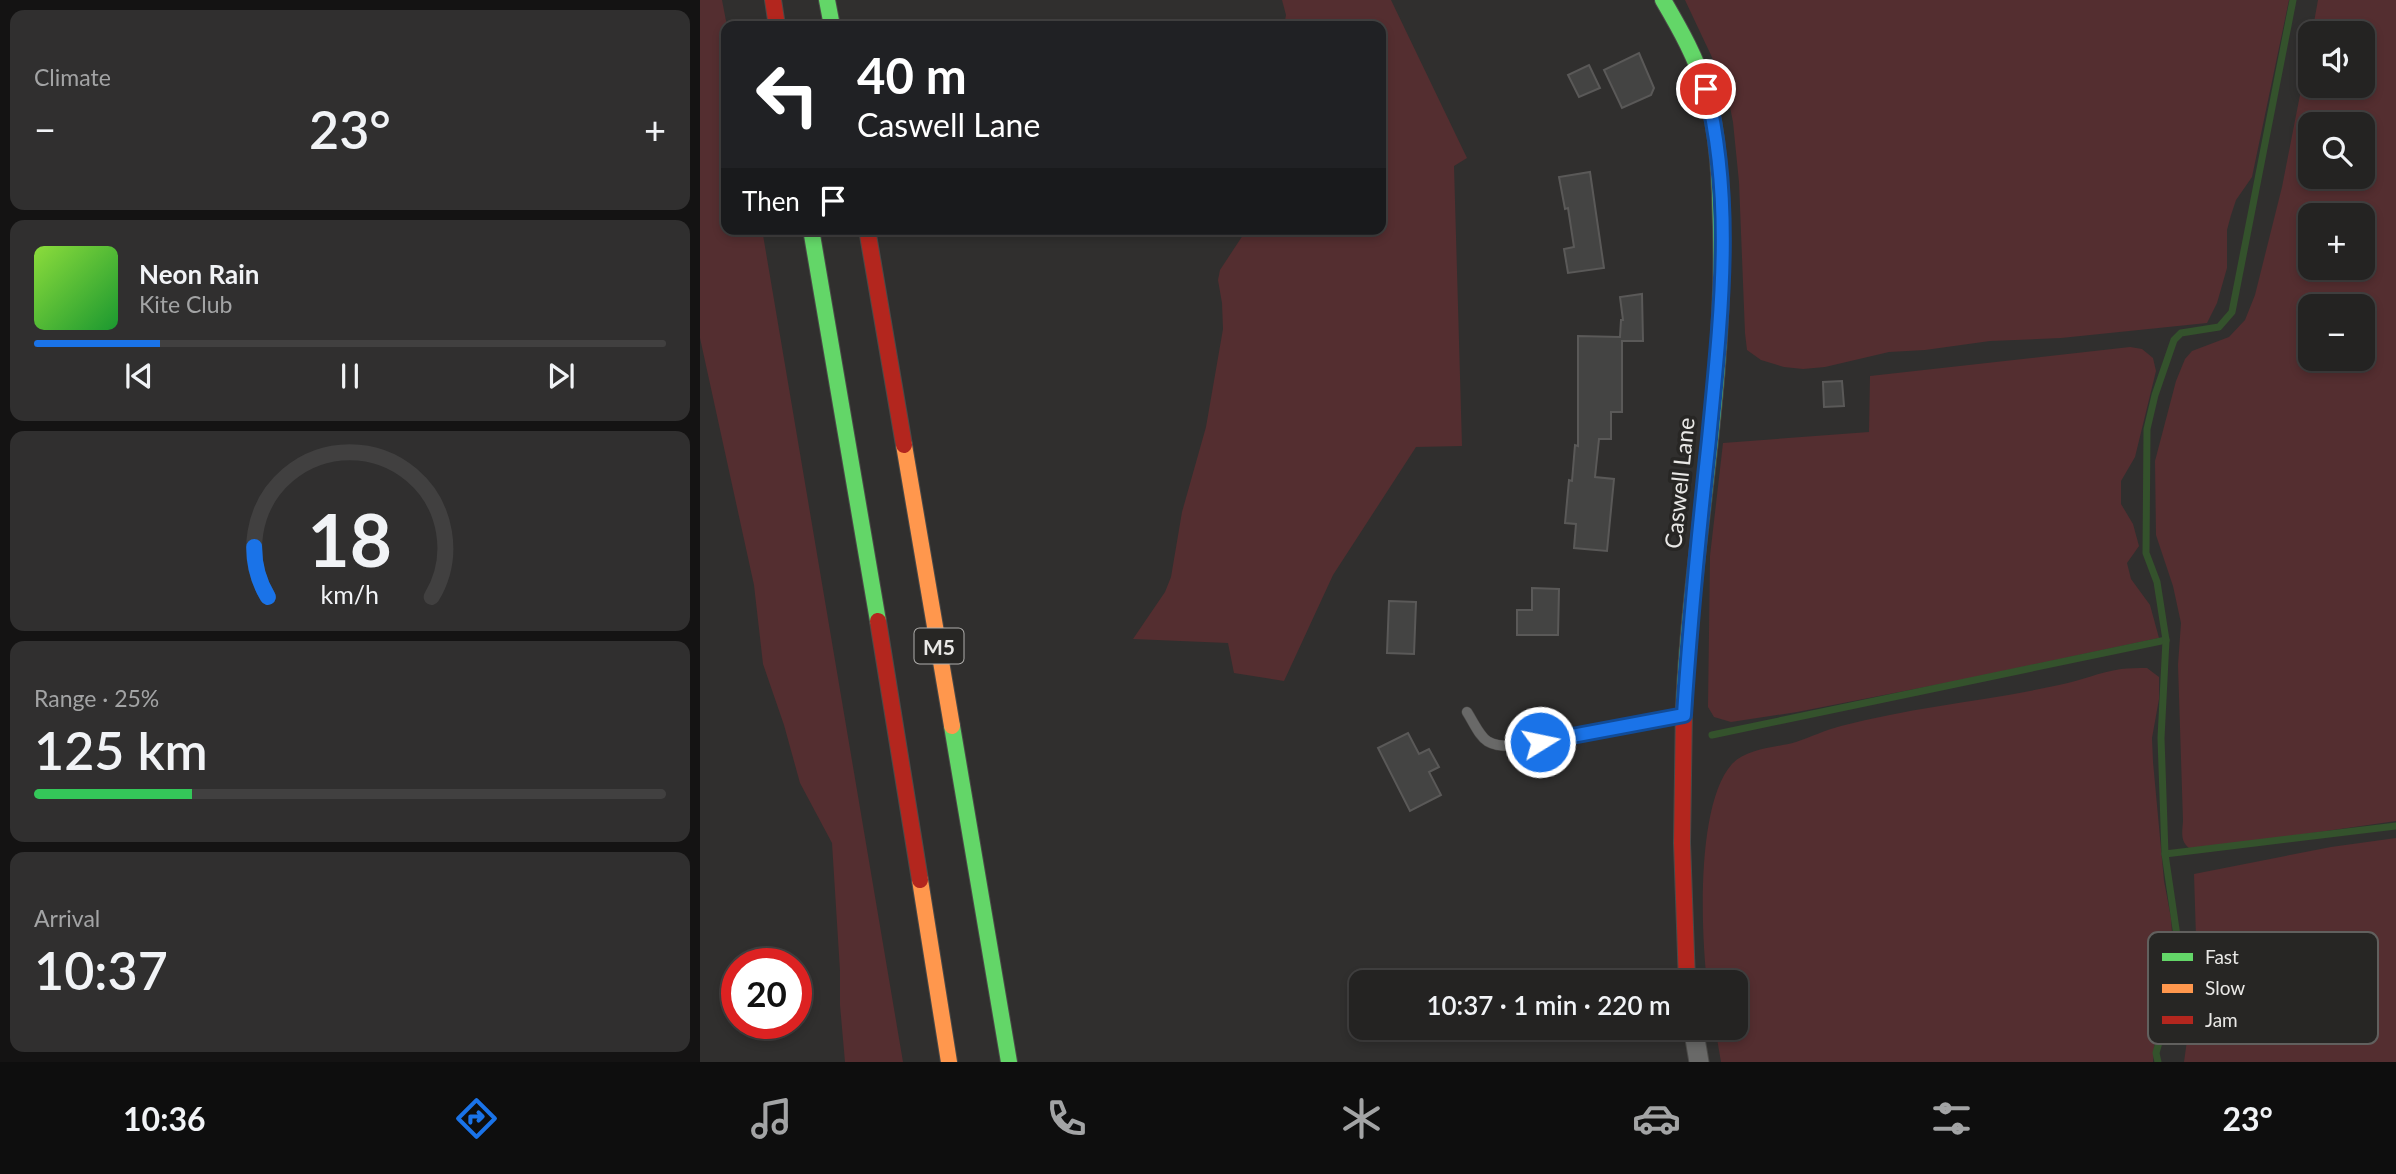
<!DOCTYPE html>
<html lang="en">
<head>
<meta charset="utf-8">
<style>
	body { margin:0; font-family:Lato,sans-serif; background:#302f2f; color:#f1f3f6; height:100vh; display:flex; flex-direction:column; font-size:26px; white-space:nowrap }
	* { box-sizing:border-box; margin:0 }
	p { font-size:23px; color:#a3a4a5 }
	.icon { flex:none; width:38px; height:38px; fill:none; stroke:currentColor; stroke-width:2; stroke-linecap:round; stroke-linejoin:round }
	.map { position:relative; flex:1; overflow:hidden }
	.sheet { display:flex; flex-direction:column; gap:10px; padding:10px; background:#141313; width:700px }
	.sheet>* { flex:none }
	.hud { position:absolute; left:21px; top:21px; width:665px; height:214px; border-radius:14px; box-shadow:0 4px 10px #0003,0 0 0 2px #414040; background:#202124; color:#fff; overflow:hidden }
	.fabs { position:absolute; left:1598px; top:21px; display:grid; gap:14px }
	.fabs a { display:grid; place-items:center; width:77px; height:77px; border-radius:14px; background:#242322; box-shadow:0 4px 10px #0003,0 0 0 2px #414040; font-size:35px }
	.speed { position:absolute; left:21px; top:948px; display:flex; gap:14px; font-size:35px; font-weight:700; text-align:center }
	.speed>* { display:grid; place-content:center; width:91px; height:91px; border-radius:50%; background:#242322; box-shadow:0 4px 10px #0003,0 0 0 2px #414040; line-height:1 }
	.speed .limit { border:10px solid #d22; background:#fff; color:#111 }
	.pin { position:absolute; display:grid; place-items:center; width:60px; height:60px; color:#fff; margin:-30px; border:4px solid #fff; border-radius:50%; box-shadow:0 2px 7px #0007 }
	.me { position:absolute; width:77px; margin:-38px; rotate:80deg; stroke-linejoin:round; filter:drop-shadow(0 0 5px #0008) }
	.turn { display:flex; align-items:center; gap:24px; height:147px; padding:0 21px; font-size:32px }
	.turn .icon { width:91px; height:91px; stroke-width:2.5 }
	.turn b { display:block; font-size:49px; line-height:60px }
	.then { display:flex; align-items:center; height:66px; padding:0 21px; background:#0003; gap:14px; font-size:26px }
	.big { font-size:52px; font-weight:600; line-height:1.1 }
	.sheet .tile { flex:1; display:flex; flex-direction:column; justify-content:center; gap:10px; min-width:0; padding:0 24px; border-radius:14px; background:#302f2f }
	.sheet .dial { align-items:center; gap:0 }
	.dial svg { height:182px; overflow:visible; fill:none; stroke:#414040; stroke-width:7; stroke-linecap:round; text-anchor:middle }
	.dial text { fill:#f1f3f6; stroke:none }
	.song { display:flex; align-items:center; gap:21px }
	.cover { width:84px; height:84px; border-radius:10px; background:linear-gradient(135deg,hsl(90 70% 55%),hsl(130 70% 35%)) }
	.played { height:7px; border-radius:4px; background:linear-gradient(90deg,#1a73e8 20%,#414040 20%) }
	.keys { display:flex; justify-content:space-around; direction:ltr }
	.heat { display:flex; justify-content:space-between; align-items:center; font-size:38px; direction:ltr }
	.charge { height:10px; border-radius:5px; background:linear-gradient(90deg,#34c759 25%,#414040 0) }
	.trip { position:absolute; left:649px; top:970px; width:399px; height:70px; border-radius:14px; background:#242322; box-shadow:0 4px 10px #0003,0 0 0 2px #414040; font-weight:600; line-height:70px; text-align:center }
	.tab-bar { display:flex; height:112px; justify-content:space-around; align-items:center; background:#0e0e0e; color:#a3a4a5 }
	.tab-bar .icon { width:49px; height:49px }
	.tab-bar .current { color:#1a73e8 }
	.tab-bar b { font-size:32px; color:#f1f3f6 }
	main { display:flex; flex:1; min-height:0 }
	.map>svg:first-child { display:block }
	.green { fill:#542e30; fill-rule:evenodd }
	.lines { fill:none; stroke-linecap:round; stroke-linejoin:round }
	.stream { stroke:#34522c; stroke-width:7 }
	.building { fill:#444443; stroke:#5a5958; stroke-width:2 }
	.lane-casing { stroke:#4b4a48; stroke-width:11 }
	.street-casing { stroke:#4b4a48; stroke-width:21 }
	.fast-casing { stroke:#4b4a48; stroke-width:18 }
	.slow-casing { stroke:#4b4a48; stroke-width:18 }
	.jam-casing { stroke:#4b4a48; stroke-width:18 }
	.lane { stroke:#696968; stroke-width:10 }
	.street { stroke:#696968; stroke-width:19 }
	.fast { stroke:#63d668; stroke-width:16 }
	.slow { stroke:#ff974d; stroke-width:16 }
	.jam { stroke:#b3261e; stroke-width:16 }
	.route-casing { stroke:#114b97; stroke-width:18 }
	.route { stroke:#1a73e8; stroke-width:12 }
	.labels { text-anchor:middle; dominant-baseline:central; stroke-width:7; stroke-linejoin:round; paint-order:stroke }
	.shield { fill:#272624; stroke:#afaeac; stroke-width:2 }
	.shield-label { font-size:21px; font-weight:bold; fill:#e9e8e6 }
	.street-label { font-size:23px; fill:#e9e8e6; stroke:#272624 }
	.key { fill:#272624; stroke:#61605e; stroke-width:2 }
	.key-label { font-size:19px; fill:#e9e8e6 }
</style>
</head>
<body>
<main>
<section class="sheet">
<div class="tile"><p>Climate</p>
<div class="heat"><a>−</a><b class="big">23°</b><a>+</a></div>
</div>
<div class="tile">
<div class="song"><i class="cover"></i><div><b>Neon Rain</b><p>Kite Club</p></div></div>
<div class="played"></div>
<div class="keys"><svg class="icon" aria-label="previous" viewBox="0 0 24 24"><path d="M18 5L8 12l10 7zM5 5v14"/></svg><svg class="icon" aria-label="pause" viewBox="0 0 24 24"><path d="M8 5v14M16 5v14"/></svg><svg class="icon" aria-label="next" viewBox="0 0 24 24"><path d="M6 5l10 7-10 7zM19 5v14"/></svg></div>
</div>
<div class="tile dial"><svg viewBox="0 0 100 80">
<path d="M14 69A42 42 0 1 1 86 69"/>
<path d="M14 69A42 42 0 0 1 8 47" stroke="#1a73e8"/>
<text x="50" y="56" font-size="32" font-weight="700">18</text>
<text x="50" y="72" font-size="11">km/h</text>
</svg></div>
<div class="tile"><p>Range · 25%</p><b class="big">125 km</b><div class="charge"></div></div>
<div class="tile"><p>Arrival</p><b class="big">10:37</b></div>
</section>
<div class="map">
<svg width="1696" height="1062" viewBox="0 0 1696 1062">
	<rect width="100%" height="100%" fill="#302f2e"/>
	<!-- green -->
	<g class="green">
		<path d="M 0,0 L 22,0 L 27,26 L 26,229 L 62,229 L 203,1062 L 145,1062 L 140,1005 L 140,971 L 132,843 L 100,783 L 84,725 L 63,664 L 54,585 L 0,338 Z"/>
		<path d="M 582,0 L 691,0 L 767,158 L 754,166 L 762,446 L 716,447 L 633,575 L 584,681 L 534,673 L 528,643 L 433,639 L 465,592 L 471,577 L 482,512 L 506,427 L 523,329 L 522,303 L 518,280 L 520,270 L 547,229 L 681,229 L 681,26 L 584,26 L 586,15 Z"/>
		<path d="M 985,0 L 1589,0 L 1552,177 L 1536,200 L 1531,215 L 1527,230 L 1527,268 L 1517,303 L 1507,323 L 1361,338 L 1290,341 L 1225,350 L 1189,352 L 1125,367 L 1103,369 L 1084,367 L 1061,360 L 1047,350 L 1045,333 L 1039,182 L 1033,122 L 1026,87 Z"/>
		<path d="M 1618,0 L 1696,0 L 1696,821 L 1492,850 C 1480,843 1482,834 1483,821 L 1478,665 L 1481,623 L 1473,586 L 1456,535 L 1455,461 L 1476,381 L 1485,359 L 1492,351 L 1529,337 L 1545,320 L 1555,295 L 1582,187 L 1610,44 L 1610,86 L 1662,86 L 1662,33 L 1612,33 ZM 1662,124 L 1662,177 L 1610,177 L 1610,124 ZM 1662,215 L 1662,268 L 1610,268 L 1610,215 ZM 1662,306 L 1662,359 L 1610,359 L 1610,306 Z"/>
		<path d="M 1430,347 L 1442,349 L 1453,358 L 1456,371 L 1435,457 L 1421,481 L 1421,504 L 1433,524 L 1439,546 L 1427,563 L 1431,579 L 1450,605 L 1459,638 L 1266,679 L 1097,712 L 1031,722 L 1014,717 L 1008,707 L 1010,556 L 1023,443 L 1169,432 L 1170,376 Z"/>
		<path d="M 1447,668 L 1459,677 L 1459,699 L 1452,738 L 1453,762 L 1464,881 L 1471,918 L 1474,964 L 1455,1039 L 1453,1062 L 1021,1062 L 1015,1027 L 1036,1027 L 1036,982 L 1007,982 C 1001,931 996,804 1032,764 C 1047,748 1075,748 1096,742 C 1111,737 1125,730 1141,726 C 1212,707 1287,701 1359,685 C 1380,681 1400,672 1421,669 C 1429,668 1439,668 1447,668 Z"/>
		<path d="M 1696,838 L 1696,1062 L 1484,1062 L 1497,969 L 1494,874 L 1631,847 Z"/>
	</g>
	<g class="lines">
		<!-- stream -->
		<g class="stream">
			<path d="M 1012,735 L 1466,640"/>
			<path d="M 1465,854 L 1696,826"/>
			<path d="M 1458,1062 L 1456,1053 L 1479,970 L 1477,936 L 1465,854 L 1461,738 L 1466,640 L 1457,582 L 1446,553 L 1447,429 L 1455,395 L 1474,340 L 1481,333 L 1519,327 L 1532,312 L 1593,0"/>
		</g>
	</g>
	<!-- building -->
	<g class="building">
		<path d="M 939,53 L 954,88 L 951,95 L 922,108 L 904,70 Z"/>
		<path d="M 889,65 L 900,88 L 879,97 L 868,75 Z"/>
		<path d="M 890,172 L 904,268 L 868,273 L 864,249 L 874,247 L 868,208 L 865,209 L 859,177 Z"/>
		<path d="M 942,294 L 943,341 L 922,341 L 922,412 L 911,412 L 911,439 L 899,439 L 895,477 L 914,479 L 907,551 L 874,548 L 876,524 L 865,523 L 869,480 L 872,481 L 875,445 L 878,446 L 878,336 L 920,337 L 921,320 L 923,320 L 920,297 Z"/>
		<path d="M 1142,381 L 1144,406 L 1124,407 L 1123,382 Z"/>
		<path d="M 832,588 L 859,589 L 858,635 L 817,635 L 817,610 L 832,610 Z"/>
		<path d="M 689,601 L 716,602 L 714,654 L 687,653 Z"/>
		<path d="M 708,733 L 719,754 L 729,749 L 739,767 L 729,772 L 741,795 L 710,811 L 678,748 Z"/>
	</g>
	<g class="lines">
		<defs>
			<path id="lane" d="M 767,712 C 783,738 782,747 816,746 L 980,716"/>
			<path id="street" d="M 993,1027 L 999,1062"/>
			<g id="fast">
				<path d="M 127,0 L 132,26"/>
				<path d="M 963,0 C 980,29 997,59 1006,91 C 1019,135 1020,182 1021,227 C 1026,389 991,548 984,708"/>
				<path d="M 111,229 L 178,621"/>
				<path d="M 252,726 L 309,1062"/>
			</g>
			<g id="slow">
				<path d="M 204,445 L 252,726"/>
				<path d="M 220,880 L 249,1062"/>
			</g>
			<g id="jam">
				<path d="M 73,0 L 77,26"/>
				<path d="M 167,229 L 204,445"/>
				<path d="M 178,621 L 220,880"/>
				<path d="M 984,708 L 982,843 L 987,982"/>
			</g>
		</defs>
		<!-- lane casing -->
		<use href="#lane" class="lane-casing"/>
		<!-- street casing -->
		<use href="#street" class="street-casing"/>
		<!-- fast casing -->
		<use href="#fast" class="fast-casing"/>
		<!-- slow casing -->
		<use href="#slow" class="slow-casing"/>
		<!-- jam casing -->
		<use href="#jam" class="jam-casing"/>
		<!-- lane -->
		<use href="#lane" class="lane"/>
		<!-- street -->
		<use href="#street" class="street"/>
		<!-- fast -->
		<use href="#fast" class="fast"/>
		<!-- slow -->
		<use href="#slow" class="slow"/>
		<!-- jam -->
		<use href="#jam" class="jam"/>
	</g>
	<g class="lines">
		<defs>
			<path id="route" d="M 840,742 L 984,715 C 990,623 999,531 1009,439 C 1020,324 1035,203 1006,89"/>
		</defs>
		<!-- route casing -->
		<use href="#route" class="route-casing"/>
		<!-- route -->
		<use href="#route" class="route"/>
	</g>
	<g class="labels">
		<!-- shield labels -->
		<rect class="shield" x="214.5" y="628.5" width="49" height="35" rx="5"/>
		<g class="shield-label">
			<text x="239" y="646">M5</text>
		</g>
		<!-- street labels -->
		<g class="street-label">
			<text transform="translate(979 483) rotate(-84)">Caswell Lane</text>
		</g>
	</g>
	<!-- legend -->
	<rect x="1448" y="932" width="230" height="112" rx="10" class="key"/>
	<rect x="1462" y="953" width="31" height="8" fill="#63d668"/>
	<rect x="1462" y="984" width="31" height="9" fill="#ff974d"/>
	<rect x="1462" y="1016" width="31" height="8" fill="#b3261e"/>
	<g class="key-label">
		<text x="1505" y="964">Fast</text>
		<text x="1505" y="995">Slow</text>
		<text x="1505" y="1027">Jam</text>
	</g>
</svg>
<div class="fabs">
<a><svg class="icon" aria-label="sound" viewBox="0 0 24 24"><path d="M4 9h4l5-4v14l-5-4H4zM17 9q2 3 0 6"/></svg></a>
<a><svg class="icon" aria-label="search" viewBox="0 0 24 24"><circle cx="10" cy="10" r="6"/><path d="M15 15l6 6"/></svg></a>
<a>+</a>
<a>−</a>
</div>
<div class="speed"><div class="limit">20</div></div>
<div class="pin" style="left:1006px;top:89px;background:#d93025"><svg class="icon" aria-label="arrive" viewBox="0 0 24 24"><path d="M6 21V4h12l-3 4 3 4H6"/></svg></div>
<svg class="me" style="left:840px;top:742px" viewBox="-20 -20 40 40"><circle r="17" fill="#1a73e8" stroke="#fff" stroke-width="3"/><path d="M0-11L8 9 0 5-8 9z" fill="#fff"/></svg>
<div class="trip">10:37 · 1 min · 220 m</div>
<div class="hud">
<div class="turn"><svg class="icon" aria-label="left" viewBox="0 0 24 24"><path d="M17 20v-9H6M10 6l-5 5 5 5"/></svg><div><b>40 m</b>Caswell Lane</div></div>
<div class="then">Then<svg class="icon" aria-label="arrive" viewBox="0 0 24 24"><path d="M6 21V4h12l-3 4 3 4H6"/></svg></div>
</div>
</div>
</main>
<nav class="tab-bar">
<b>10:36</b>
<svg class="icon current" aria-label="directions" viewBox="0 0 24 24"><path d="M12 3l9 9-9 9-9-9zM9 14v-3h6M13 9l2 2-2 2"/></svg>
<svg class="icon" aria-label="music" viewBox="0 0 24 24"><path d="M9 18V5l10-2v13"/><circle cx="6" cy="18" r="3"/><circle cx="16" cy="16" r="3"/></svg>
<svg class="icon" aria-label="phone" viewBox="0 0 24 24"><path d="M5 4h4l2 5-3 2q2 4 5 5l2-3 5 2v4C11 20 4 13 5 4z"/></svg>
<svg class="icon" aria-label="climate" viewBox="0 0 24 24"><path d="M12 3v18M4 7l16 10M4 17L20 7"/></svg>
<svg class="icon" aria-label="car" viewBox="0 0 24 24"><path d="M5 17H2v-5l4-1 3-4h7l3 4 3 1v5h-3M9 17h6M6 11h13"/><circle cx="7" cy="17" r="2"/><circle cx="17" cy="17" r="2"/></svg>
<svg class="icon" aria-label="filters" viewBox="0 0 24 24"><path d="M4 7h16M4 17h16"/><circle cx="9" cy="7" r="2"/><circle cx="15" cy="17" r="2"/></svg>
<b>23°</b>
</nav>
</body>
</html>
